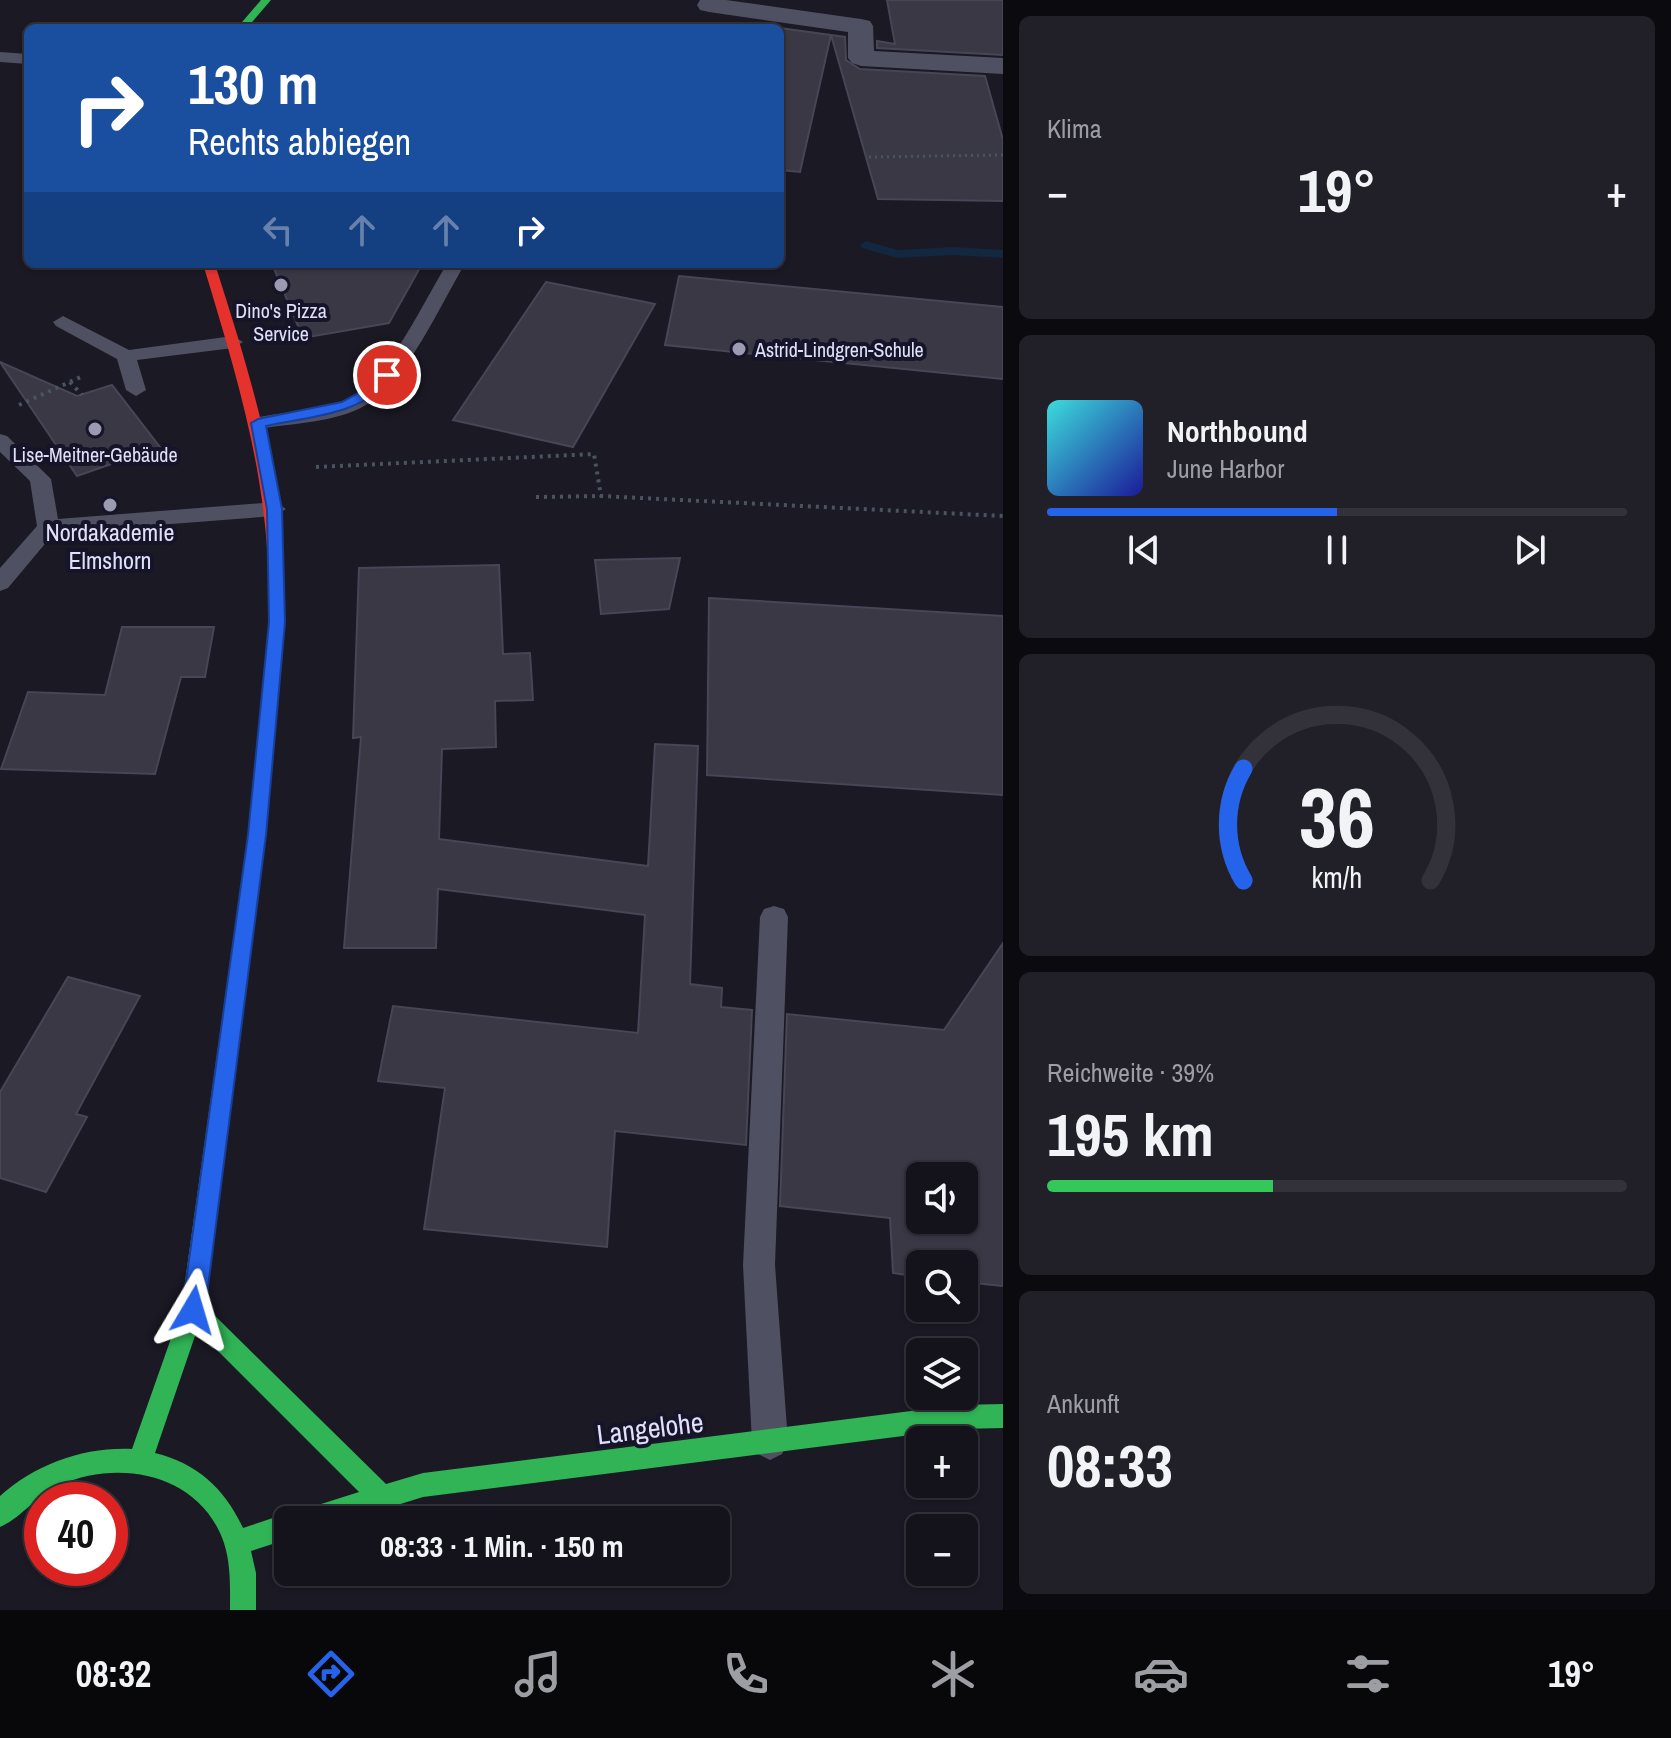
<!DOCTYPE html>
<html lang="de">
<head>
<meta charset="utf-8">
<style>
	body { margin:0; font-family:"Archivo Narrow",sans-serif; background:#212028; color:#f1f3f6; height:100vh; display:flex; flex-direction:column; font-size:30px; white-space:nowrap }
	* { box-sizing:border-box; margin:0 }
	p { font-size:26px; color:#9d9ea3 }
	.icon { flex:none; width:44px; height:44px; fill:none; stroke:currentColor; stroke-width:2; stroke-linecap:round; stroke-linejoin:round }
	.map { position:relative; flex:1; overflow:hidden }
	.details { display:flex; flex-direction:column; gap:16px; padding:16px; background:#0b0a0f; width:668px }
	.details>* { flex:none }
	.banner { position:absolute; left:24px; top:24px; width:760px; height:244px; border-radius:12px; box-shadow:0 2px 6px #0004,0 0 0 2px #33323a; background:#1a4fa0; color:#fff; overflow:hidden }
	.controls { position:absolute; left:906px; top:1162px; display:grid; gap:16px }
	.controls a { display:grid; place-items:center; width:72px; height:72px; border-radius:12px; background:#14131b; box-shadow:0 2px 6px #0004,0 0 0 2px #33323a; font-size:40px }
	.speed { position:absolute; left:24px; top:1482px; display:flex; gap:16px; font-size:40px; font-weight:700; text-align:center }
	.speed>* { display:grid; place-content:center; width:104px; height:104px; border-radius:50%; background:#14131b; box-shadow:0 2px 6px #0004,0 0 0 2px #33323a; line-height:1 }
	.speed .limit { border:12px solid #d22; background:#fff; color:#111 }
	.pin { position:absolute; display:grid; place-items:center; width:68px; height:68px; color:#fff; margin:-34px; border:4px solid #fff; border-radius:50%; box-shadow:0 2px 8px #0007 }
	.me { position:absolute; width:88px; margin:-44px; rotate:7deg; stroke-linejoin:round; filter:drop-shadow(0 0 6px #0008) }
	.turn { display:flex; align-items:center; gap:28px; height:168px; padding:0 32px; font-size:36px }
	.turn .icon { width:104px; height:104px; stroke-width:2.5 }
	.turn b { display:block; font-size:56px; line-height:68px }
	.lanes { display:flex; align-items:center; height:76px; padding:0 32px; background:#0003; justify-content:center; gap:40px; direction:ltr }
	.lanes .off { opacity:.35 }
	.big { font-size:60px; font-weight:700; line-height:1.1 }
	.details .widget { flex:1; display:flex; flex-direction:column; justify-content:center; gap:12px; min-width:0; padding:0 28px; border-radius:12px; background:#212028 }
	.details .dial { align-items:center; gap:0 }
	.dial svg { height:208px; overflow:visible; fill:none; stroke:#33323a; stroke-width:7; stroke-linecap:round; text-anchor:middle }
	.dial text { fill:#f1f3f6; stroke:none }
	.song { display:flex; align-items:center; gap:24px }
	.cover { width:96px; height:96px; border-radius:12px; background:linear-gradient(135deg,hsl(180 70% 55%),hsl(240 70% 35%)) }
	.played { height:8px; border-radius:4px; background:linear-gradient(90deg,#2563eb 50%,#33323a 50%) }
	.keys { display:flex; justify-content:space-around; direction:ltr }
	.heat { display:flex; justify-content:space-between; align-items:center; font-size:44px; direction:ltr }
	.charge { height:12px; border-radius:6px; background:linear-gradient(90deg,#34c759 39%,#33323a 0) }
	.trip { position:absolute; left:274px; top:1506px; width:456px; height:80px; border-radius:12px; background:#14131b; box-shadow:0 2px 6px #0004,0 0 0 2px #33323a; font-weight:700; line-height:80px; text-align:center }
	.menu { display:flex; height:128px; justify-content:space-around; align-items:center; background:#08080b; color:#9d9ea3 }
	.menu .icon { width:56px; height:56px }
	.menu .current { color:#2563eb }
	.menu b { font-size:36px; color:#f1f3f6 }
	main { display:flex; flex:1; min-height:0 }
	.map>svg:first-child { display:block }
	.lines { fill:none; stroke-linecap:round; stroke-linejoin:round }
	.stream { fill:#132741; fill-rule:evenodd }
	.building { fill:#3a3845; stroke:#474556; stroke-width:2; fill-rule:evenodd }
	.path-far1 { stroke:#495460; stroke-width:3; stroke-dasharray:2 4; stroke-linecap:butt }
	.path { stroke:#495460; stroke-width:4; stroke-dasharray:3 5; stroke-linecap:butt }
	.lane { fill:#505063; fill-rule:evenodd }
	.street { fill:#505063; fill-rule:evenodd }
	.fast { fill:#30b455; fill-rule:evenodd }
	.jam { fill:#e5322d; fill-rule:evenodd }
	.route { fill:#2563eb; stroke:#184099; stroke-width:2 }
	.poi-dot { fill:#9b9ab0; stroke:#161429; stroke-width:3 }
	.labels { text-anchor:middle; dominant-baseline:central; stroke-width:8; stroke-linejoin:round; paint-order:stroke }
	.far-poi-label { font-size:20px; fill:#e1e0fb; stroke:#161429 }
	.poi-label { font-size:24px; fill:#e1e0fb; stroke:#161429 }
	.near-street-label { font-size:28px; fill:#e1e0fb; stroke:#161429 }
</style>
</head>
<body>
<main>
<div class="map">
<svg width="1003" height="1610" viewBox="0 0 1003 1610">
	<rect width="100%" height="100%" fill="#1a1924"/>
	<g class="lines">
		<!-- stream -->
		<path class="stream" d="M 866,241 L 898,250 L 953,247 L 1003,250 L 1003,258 L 953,255 L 897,258 L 862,248 L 860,245 Z"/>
	</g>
	<!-- building -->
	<g class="building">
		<path d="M 887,0 L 1003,0 L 1003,55 L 877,48 L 877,41 L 895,44 Z"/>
		<path d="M 780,28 L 845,37 L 846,60 L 860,69 L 985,76 L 1003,140 L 1003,201 L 878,199 L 831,35 L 800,172 L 780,170 Z"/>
		<path d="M 272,264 L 422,264 L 389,323 L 303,338 Z"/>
		<path d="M 679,276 L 1003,307 L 1003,379 L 665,345 Z"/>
		<path d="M 546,282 L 655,304 L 573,447 L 453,420 Z"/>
		<path d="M 0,362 L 77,396 L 112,385 L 160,447 L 77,476 Z"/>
		<path d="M 680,558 L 669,609 L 601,614 L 595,560 Z"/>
		<path d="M 499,565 L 503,654 L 530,653 L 533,700 L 495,701 L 496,747 L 442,749 L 439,839 L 648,866 L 655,744 L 698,746 L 690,984 L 722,988 L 721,1007 L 752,1010 L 746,1145 L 615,1131 L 607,1247 L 424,1229 L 445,1088 L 378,1081 L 393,1006 L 638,1033 L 645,915 L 438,889 L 436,948 L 344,948 L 361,737 L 353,738 L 359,568 Z"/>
		<path d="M 709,598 L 1003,616 L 1003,795 L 707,775 Z"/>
		<path d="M 122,627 L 214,627 L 205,677 L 181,677 L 155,774 L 1,769 L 28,692 L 105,695 Z"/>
		<path d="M 1003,943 L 1003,1286 L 964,1282 L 964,1264 L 920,1264 L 920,1277 L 893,1273 L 890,1218 L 780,1206 L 787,1014 L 944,1030 ZM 920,1176 L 964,1176 L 964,1220 L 920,1220 Z"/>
		<path d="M 68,977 L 140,996 L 76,1114 L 87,1117 L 46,1192 L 0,1178 L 0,1092 Z"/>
	</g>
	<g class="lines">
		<!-- path-far1 -->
		<path class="path-far1" d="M 869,157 L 1003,155"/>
		<!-- path -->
		<g class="path">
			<path d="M 70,382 L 82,395"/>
			<path d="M 19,405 L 83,376"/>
			<path d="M 316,467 L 594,454 L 601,496 L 1003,516"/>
			<path d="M 536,497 L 601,496"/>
		</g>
		<!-- lane -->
		<g class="lane">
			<path d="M 0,52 L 28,54 L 28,64 L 0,62 Z"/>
			<path d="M 447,264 L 465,264 C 440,305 408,380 366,405 C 335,423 293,423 258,429 L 251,427 L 248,423 L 251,419 C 281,411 313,413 342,401 C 389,382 421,305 447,264 Z"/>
			<path d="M 63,316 L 129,350 L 233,336 L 243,342 L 233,348 L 137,360 L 146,390 L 136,396 L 126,390 L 117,359 L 56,326 L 53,322 Z"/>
			<path d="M 0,434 L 7,436 L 51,479 L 58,519 L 275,502 L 286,509 L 275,516 L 54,533 L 8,588 L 0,591 L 0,568 L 37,526 L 30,481 L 0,452 Z"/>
			<path d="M 774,906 L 784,909 L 788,917 L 775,1265 L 788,1442 L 782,1454 L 770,1460 L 758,1454 L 752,1442 L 743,1265 L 760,917 L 764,909 Z"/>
		</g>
		<!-- street -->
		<path class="street" d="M 700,0 L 726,0 L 861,19 L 870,21 L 873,26 L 874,51 L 1003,58 L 1003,74 L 861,66 L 852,63 L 848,58 L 848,32 L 709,12 L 700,10 L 697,5 Z"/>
		<!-- fast -->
		<g class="fast">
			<path d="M 261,0 L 271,0 L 247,28 L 237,28 Z"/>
			<path d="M 276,630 L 284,636 L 266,835 L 205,1306 L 386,1484 L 423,1473 L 958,1405 L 1003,1404 L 1003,1428 L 958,1429 L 423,1497 L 349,1520 L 288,1520 L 288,1539 L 251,1551 L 256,1573 L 256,1610 L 230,1610 C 230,1587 231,1565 224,1543 C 201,1475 121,1458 60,1485 C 37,1495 21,1518 0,1527 L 0,1496 C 36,1464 83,1447 132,1449 L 181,1310 L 248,835 L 268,636 ZM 197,1330 L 359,1492 L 299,1511 L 297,1517 L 288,1513 L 243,1528 C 225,1489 197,1463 155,1453 Z"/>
		</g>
		<!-- jam -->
		<path class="jam" d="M 203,264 L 215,264 C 256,393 289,498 284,636 L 276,642 L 268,636 C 275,499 242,393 203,264 Z"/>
	</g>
	<!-- route -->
	<path class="route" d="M 387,370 L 394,375 C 363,415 313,416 266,426 L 282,509 L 285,622 L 266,835 L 205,1310 L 201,1318 L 193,1321 L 185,1318 L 182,1310 L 248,835 L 269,622 L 267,509 L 251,423 L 258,419 L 342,402 L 367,388 L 382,372 Z"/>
	<!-- markers -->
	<g class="poi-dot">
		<circle cx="281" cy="285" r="8"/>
		<circle cx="739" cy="349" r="8"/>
		<circle cx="95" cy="429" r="8"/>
		<circle cx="110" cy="505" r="8"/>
	</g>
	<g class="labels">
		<!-- far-poi labels -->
		<g class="far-poi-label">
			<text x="281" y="310">Dino's Pizza<tspan x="281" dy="23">Service</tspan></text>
			<text x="755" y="349" text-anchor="start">Astrid-Lindgren-Schule</text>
			<text x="95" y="454">Lise-Meitner-Gebäude</text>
		</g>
		<!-- poi labels -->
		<g class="poi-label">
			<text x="110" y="532">Nordakademie<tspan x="110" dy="28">Elmshorn</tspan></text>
		</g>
		<!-- near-street labels -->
		<g class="near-street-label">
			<text transform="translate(650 1428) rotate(-7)">Langelohe</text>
		</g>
	</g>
</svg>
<div class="controls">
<a><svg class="icon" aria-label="sound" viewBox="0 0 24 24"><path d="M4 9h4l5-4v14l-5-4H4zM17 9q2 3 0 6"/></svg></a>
<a><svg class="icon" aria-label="search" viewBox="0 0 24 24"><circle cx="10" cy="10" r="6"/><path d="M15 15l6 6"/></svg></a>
<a><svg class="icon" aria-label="layers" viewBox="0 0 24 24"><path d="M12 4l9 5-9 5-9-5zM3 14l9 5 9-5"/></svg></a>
<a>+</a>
<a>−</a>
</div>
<div class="speed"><div class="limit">40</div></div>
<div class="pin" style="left:387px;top:375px;background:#d93025"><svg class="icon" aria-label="arrive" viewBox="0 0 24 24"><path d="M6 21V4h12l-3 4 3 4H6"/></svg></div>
<svg class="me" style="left:193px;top:1310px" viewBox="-20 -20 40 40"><path d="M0-17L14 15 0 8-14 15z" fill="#2563eb" stroke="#fff" stroke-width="4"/></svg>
<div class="trip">08:33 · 1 Min. · 150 m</div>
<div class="banner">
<div class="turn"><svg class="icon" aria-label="right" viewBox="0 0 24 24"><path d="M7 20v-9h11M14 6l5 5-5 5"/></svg><div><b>130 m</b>Rechts abbiegen</div></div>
<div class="lanes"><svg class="icon off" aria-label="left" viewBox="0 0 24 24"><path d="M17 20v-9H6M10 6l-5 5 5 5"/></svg><svg class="icon off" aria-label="ahead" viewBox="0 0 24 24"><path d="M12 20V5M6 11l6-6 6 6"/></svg><svg class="icon off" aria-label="ahead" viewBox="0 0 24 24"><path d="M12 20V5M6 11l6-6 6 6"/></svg><svg class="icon" aria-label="right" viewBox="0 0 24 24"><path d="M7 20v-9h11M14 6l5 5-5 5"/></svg></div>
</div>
</div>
<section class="details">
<div class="widget"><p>Klima</p>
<div class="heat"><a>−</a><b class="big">19°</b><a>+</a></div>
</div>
<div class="widget">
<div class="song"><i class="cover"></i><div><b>Northbound</b><p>June Harbor</p></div></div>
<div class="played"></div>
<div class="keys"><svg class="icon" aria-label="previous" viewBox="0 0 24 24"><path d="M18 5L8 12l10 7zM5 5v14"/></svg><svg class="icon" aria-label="pause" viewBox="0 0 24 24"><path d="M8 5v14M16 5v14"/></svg><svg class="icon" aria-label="next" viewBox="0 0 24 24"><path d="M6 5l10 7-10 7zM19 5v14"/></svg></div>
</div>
<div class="widget dial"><svg viewBox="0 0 100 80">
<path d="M14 69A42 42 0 1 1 86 69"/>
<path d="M14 69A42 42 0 0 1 14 26" stroke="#2563eb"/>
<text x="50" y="56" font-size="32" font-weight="700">36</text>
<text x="50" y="72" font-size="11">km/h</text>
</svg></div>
<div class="widget"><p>Reichweite · 39%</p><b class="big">195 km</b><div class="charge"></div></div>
<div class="widget"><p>Ankunft</p><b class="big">08:33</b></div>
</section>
</main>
<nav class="menu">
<b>08:32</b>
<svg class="icon current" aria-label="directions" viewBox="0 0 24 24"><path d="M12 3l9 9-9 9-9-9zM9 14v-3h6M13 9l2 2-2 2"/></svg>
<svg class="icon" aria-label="music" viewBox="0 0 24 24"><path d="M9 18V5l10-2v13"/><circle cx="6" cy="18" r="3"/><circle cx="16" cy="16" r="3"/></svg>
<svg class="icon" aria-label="phone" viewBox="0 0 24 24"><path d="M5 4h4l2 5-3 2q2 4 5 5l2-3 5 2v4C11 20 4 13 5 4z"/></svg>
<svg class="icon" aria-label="climate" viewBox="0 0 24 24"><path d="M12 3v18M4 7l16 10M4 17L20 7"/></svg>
<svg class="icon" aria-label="car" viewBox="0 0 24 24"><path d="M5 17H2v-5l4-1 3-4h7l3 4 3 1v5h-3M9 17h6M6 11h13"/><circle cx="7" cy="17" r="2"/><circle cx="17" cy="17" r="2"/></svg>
<svg class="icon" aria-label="filters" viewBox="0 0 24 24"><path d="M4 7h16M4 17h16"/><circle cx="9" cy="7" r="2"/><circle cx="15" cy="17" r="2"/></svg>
<b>19°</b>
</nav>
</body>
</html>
